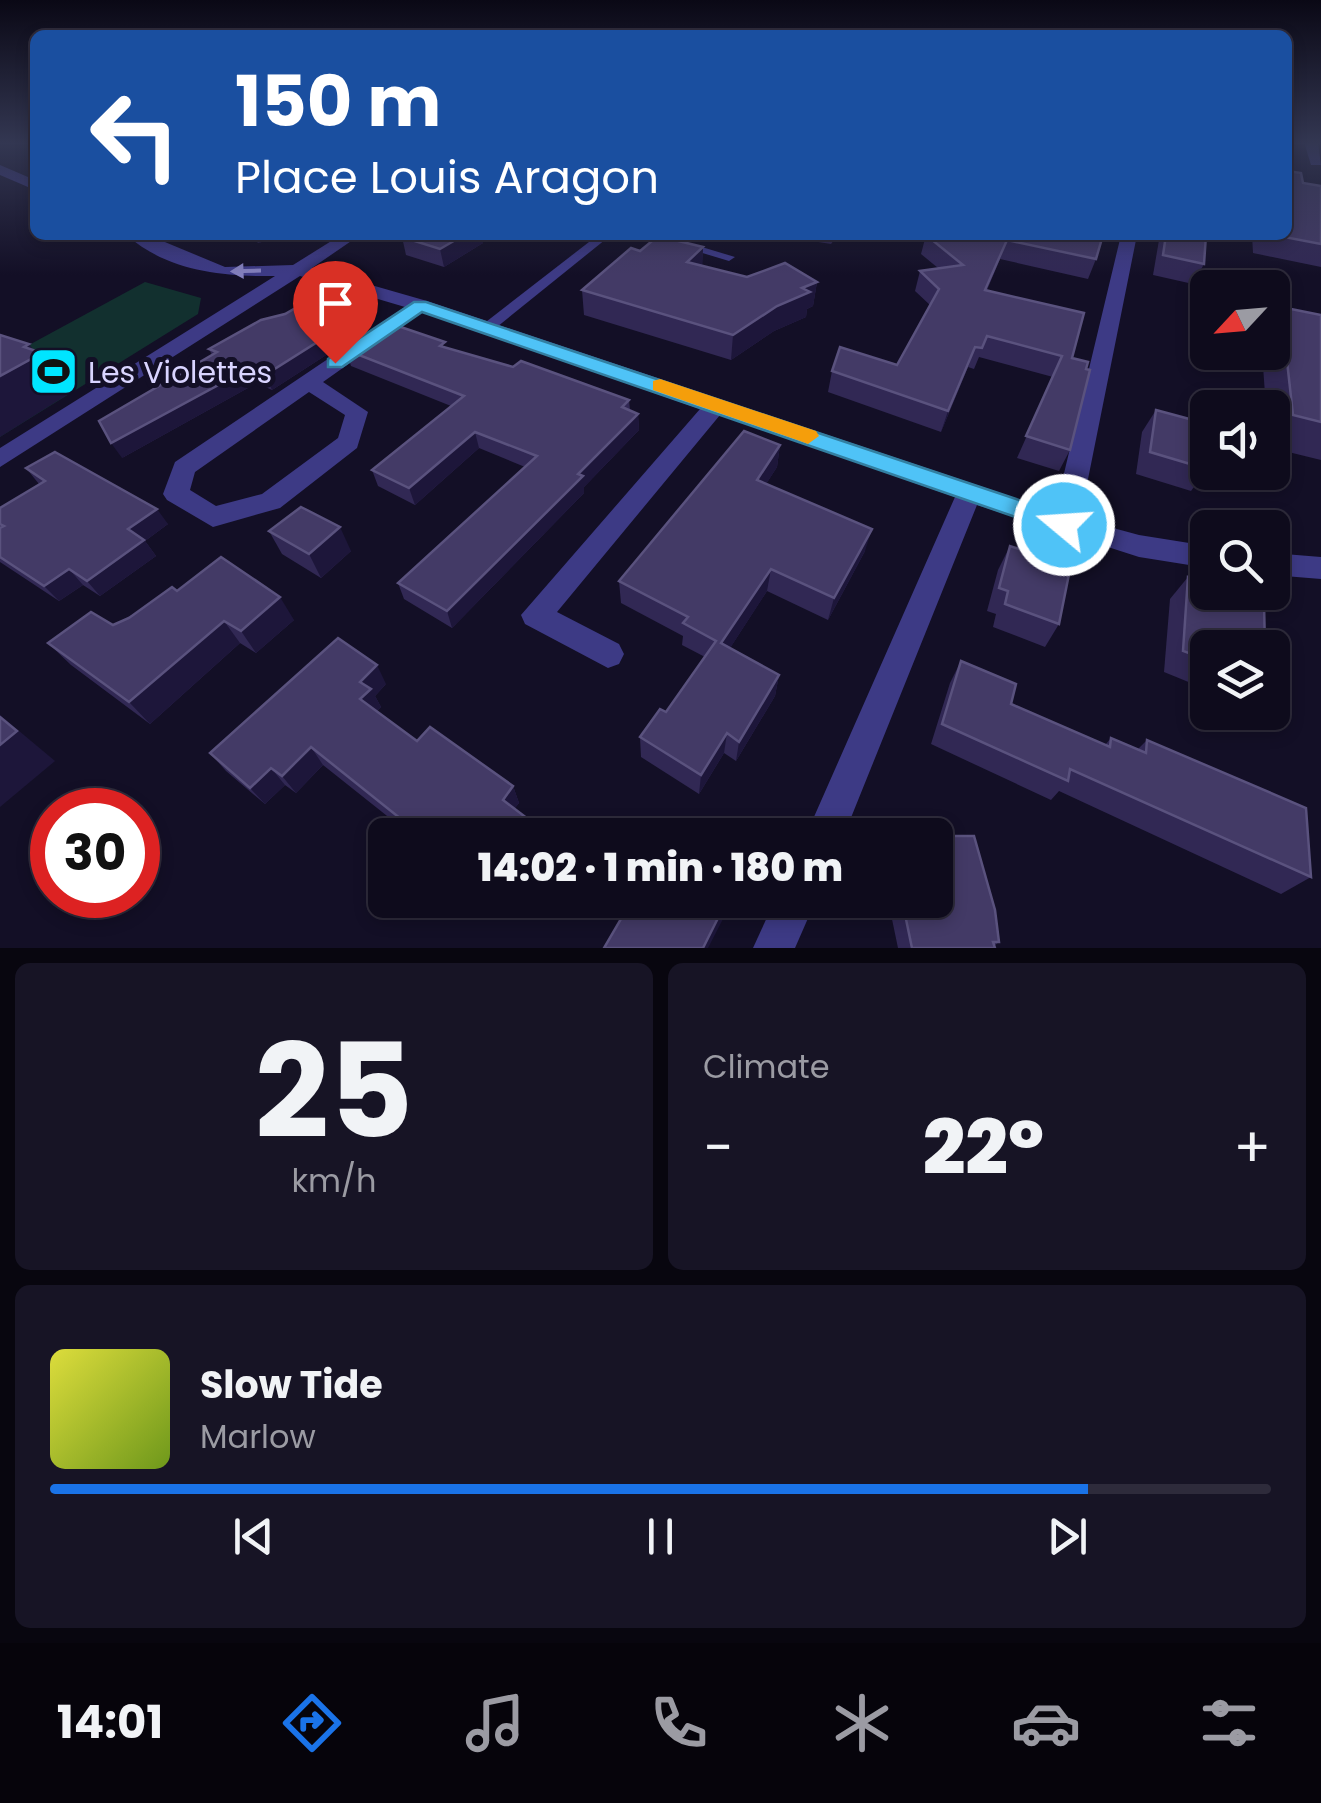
<!DOCTYPE html>
<html lang="en">
<head>
<meta charset="utf-8">
<style>
	body { margin:0; font-family:Poppins,sans-serif; background:#171425; color:#f1f3f6; height:100vh; display:flex; flex-direction:column; font-size:38px; white-space:nowrap }
	* { box-sizing:border-box; margin:0 }
	p { font-size:32px; color:#9b9ba3 }
	.icon { flex:none; width:55px; height:55px; fill:none; stroke:currentColor; stroke-width:2; stroke-linecap:round; stroke-linejoin:round }
	.map { position:relative; height:948px; overflow:hidden }
	.sheet { display:flex; flex-direction:column; gap:15px; padding:15px; background:#08060f; flex:1 }
	.sheet>* { flex:none }
	.top-card { position:absolute; left:30px; top:30px; width:1262px; height:210px; border-radius:15px; box-shadow:0 5px 15px #0003,0 0 0 2px #2e2b3b; background:#1a4fa0; color:#fff; overflow:hidden }
	.needle { width:65px; rotate:244deg }
	.tools { position:absolute; left:1190px; top:270px; display:grid; gap:20px }
	.tools a { display:grid; place-items:center; width:100px; height:100px; border-radius:15px; background:#0e0b1c; box-shadow:0 5px 15px #0003,0 0 0 2px #2e2b3b; font-size:50px }
	.speed { position:absolute; left:30px; top:788px; display:flex; gap:20px; font-size:50px; font-weight:700; text-align:center }
	.speed>* { display:grid; place-content:center; width:130px; height:130px; border-radius:50%; background:#0e0b1c; box-shadow:0 5px 15px #0003,0 0 0 2px #2e2b3b; line-height:1 }
	.speed .limit { border:15px solid #d22; background:#fff; color:#111 }
	.pin { position:absolute; display:grid; place-items:center; width:85px; height:85px; color:#fff; margin:-102px -42px; border-radius:50% 50% 50% 0; rotate:-45deg; box-shadow:0 0 10px #0007 }
	.pin .icon { rotate:45deg }
	.me { position:absolute; width:110px; margin:-55px; rotate:288deg; stroke-linejoin:round; filter:drop-shadow(0 0 8px #0008) }
	.turn { display:flex; align-items:center; gap:35px; height:210px; padding:0 40px; font-size:45px }
	.turn .icon { width:130px; height:130px; stroke-width:2.5 }
	.turn b { display:block; font-size:70px; line-height:85px }
	.big { font-size:75px; font-weight:800; line-height:1.1 }
	.sheet .widget { flex:1; display:flex; flex-direction:column; justify-content:center; gap:15px; min-width:0; padding:0 35px; border-radius:15px; background:#171425 }
	.sheet .dial { align-items:center; gap:0 }
	.dial b { font-size:130px; line-height:1 }
	.song { display:flex; align-items:center; gap:30px }
	.cover { width:120px; height:120px; border-radius:15px; background:linear-gradient(135deg,hsl(60 70% 55%),hsl(80 70% 35%)) }
	.played { height:10px; border-radius:5px; background:linear-gradient(90deg,#1a73e8 85%,#2e2b3b 85%) }
	.keys { display:flex; justify-content:space-around; direction:ltr }
	.heat { display:flex; justify-content:space-between; align-items:center; font-size:55px; direction:ltr }
	.sheet .tiles { flex:1; display:grid; gap:15px; grid-template-columns:1fr 1fr }
	.widget:last-child { grid-column:span 2 }
	.trip { position:absolute; left:368px; top:818px; width:585px; height:100px; border-radius:15px; background:#0e0b1c; box-shadow:0 5px 15px #0003,0 0 0 2px #2e2b3b; font-weight:800; line-height:100px; text-align:center }
	.menu { display:flex; height:160px; justify-content:space-around; align-items:center; background:#06040b; color:#9b9ba3 }
	.menu .icon { width:70px; height:70px }
	.menu .current { color:#1a73e8 }
	.menu b { font-size:45px; color:#f1f3f6 }
	.map>svg:first-child { display:block }
	.green { fill:#12302f }
	.lines { fill:none; stroke-linecap:round; stroke-linejoin:round }
	.service { fill:#3d3a85; fill-rule:evenodd }
	.minor { fill:#3d3a85; fill-rule:evenodd }
	.wall { fill:#312854 }
	.shaded-wall { fill:#1d163a }
	.building { fill:#433a66; stroke:#5a527e; stroke-width:2.5 }
	.oneway { fill:#837fbc }
	.route { fill:#4fc3f7; stroke:#337fa1; stroke-width:2.5 }
	.slow { fill:#f59e0b }
	.labels { text-anchor:middle; dominant-baseline:central; stroke-width:10; stroke-linejoin:round; paint-order:stroke }
	.poi-label { font-size:30px; fill:#d9d4ff; stroke:#130f26; text-anchor:start }
</style>
</head>
<body>
<div class="map">
<svg width="1321" height="948" viewBox="0 0 1321 948">
	<rect width="100%" height="100%" fill="#130f26"/>
	<!-- green -->
	<path class="green" d="M 145,282 L 201,298 L 198,314 L 0,437 L 0,356 L 5,358 Z"/>
	<g class="lines">
		<!-- service -->
		<g class="service">
			<path d="M 598,235 L 611,235 L 492,331 L 482,331 L 482,325 Z"/>
			<path d="M 643,235 L 662,235 L 735,257 L 729,261 Z"/>
		</g>
		<!-- minor -->
		<g class="minor">
			<path d="M 1304,142 L 1318,142 L 1321,165 L 1311,165 Z"/>
			<path d="M 0,165 L 35,180 L 35,190 L 0,175 Z"/>
			<path d="M 127,235 L 148,235 L 225,267 L 293,265 L 341,235 L 360,235 L 312,268 L 427,301 L 1055,511 L 1121,235 L 1137,235 L 1080,519 L 1139,535 L 1208,546 L 1208,568 L 1139,557 L 977,505 L 844,835 L 806,835 L 955,497 L 720,415 L 557,612 L 619,644 L 624,654 L 619,664 L 608,668 L 525,624 L 521,615 L 700,409 L 422,312 L 323,382 L 368,412 L 357,448 L 280,508 L 213,527 L 167,500 L 163,494 L 175,462 L 405,307 L 300,276 L 0,467 L 0,448 L 275,276 C 224,277 166,271 127,235 ZM 309,392 L 345,415 L 338,438 L 262,494 L 216,506 L 190,490 L 195,472 Z"/>
			<path d="M 1272,553 L 1321,557 L 1321,579 L 1272,575 Z"/>
			<path d="M 775,900 L 816,900 L 795,948 L 753,948 Z"/>
		</g>
	</g>
	<!-- wall -->
	<g class="wall">
		<path d="M 1303,183 L 1321,186 L 1321,267 L 1253,253 L 1252,235 L 1288,235 Z"/>
		<path d="M 242,235 L 279,235 L 259,243 Z"/>
		<path d="M 405,235 L 482,235 L 483,243 L 444,267 L 406,255 L 402,237 Z"/>
		<path d="M 800,235 L 838,235 L 831,244 L 799,239 Z"/>
		<path d="M 926,235 L 1103,235 L 1096,259 L 1088,279 L 1000,259 L 987,290 L 1072,358 L 1070,450 L 1059,471 L 1017,458 L 1053,377 L 979,357 L 974,369 L 968,367 L 941,432 L 828,392 L 832,371 L 897,365 L 930,305 L 915,291 L 920,271 L 938,268 L 921,254 Z"/>
		<path d="M 1162,235 L 1206,235 L 1204,264 L 1193,284 L 1153,275 L 1159,240 Z"/>
		<path d="M 703,247 L 702,266 L 747,277 L 817,282 L 813,306 L 807,309 L 806,317 L 774,331 L 731,360 L 584,315 L 582,290 L 640,251 Z"/>
		<path d="M 1281,307 L 1321,315 L 1321,460 L 1272,448 L 1272,408 L 1266,408 L 1262,352 L 1272,352 L 1272,319 Z"/>
		<path d="M 365,330 L 272,390 L 257,383 L 122,458 L 212,355 L 209,349 Z"/>
		<path d="M 446,348 L 629,400 L 630,410 L 638,414 L 639,430 L 584,487 L 584,493 L 452,628 L 404,599 L 398,583 L 525,467 L 479,448 L 415,505 L 378,486 L 372,470 L 451,406 L 351,366 L 346,350 Z"/>
		<path d="M 1156,410 L 1207,469 L 1191,491 L 1136,474 L 1142,432 Z"/>
		<path d="M 780,445 L 777,467 L 766,484 L 865,551 L 828,620 L 767,591 L 730,648 L 779,675 L 775,696 L 736,761 L 724,753 L 699,794 L 641,757 L 640,737 L 666,712 L 705,657 L 682,645 L 683,636 L 621,603 L 619,581 Z"/>
		<path d="M 26,468 L 168,524 L 145,541 L 156,556 L 100,596 L 83,585 L 59,601 L 0,562 L 0,508 L 39,484 Z"/>
		<path d="M 269,531 L 351,551 L 321,578 L 282,554 Z"/>
		<path d="M 1022,537 L 1059,624 L 1045,647 L 993,627 L 996,614 L 987,611 L 998,570 L 1010,546 L 1016,548 Z"/>
		<path d="M 1188,577 L 1208,648 L 1208,690 L 1164,672 L 1170,599 Z"/>
		<path d="M 177,591 L 294,620 L 256,653 L 240,643 L 150,724 L 71,665 L 48,643 L 113,625 Z"/>
		<path d="M 961,661 L 1011,704 L 1105,745 L 1111,738 L 1138,749 L 1147,740 L 1311,877 L 1281,894 L 1059,791 L 1051,800 L 931,744 L 950,683 Z"/>
		<path d="M 386,684 L 375,696 L 381,707 L 377,711 L 417,741 L 513,786 L 519,803 L 514,809 L 533,835 L 411,835 L 323,765 L 296,793 L 285,785 L 265,804 L 226,771 L 210,753 Z"/>
		<path d="M 888,900 L 935,900 L 999,942 L 994,946 L 995,948 L 898,948 Z"/>
	</g>
	<!-- shaded-wall -->
	<g class="shaded-wall">
		<path d="M 256,235 L 279,235 L 259,243 Z"/>
		<path d="M 464,235 L 482,235 L 483,243 L 444,267 L 440,249 Z"/>
		<path d="M 1007,240 L 1000,259 L 978,309 L 985,290 Z"/>
		<path d="M 703,247 L 702,271 L 687,262 Z"/>
		<path d="M 817,282 L 813,306 L 807,309 L 806,317 L 774,331 L 731,360 L 733,335 L 802,288 Z"/>
		<path d="M 360,315 L 365,330 L 272,390 L 265,375 Z"/>
		<path d="M 29,344 L 37,355 L 42,353 L 70,393 L 0,437 L 0,376 L 24,347 Z"/>
		<path d="M 975,347 L 968,367 L 941,432 L 948,411 Z"/>
		<path d="M 250,368 L 257,383 L 122,458 L 111,443 Z"/>
		<path d="M 638,414 L 639,430 L 584,487 L 584,493 L 452,628 L 447,611 Z"/>
		<path d="M 475,432 L 479,448 L 415,505 L 409,488 Z"/>
		<path d="M 780,445 L 777,467 L 754,503 L 757,480 Z"/>
		<path d="M 157,509 L 168,524 L 145,541 L 156,556 L 100,596 L 87,581 L 128,529 Z"/>
		<path d="M 340,527 L 351,551 L 321,578 L 309,554 Z"/>
		<path d="M 872,529 L 865,551 L 828,620 L 834,598 Z"/>
		<path d="M 69,569 L 83,585 L 59,601 L 44,586 Z"/>
		<path d="M 771,569 L 767,591 L 719,665 L 721,643 Z"/>
		<path d="M 280,597 L 294,620 L 256,653 L 241,631 Z"/>
		<path d="M 224,621 L 240,643 L 150,724 L 129,702 Z"/>
		<path d="M 377,665 L 386,684 L 375,696 L 381,707 L 371,717 L 360,699 L 360,682 Z"/>
		<path d="M 779,675 L 775,696 L 736,761 L 739,742 Z"/>
		<path d="M 0,715 L 55,761 L 0,807 Z"/>
		<path d="M 727,733 L 724,753 L 699,794 L 701,775 Z"/>
		<path d="M 311,747 L 323,765 L 296,793 L 282,776 Z"/>
		<path d="M 271,768 L 285,785 L 265,804 L 250,788 Z"/>
		<path d="M 513,786 L 519,803 L 509,816 L 503,800 Z"/>
		<path d="M 528,819 L 533,835 L 516,835 Z"/>
		<path d="M 727,900 L 724,917 L 708,948 L 703,948 Z"/>
	</g>
	<!-- building -->
	<g class="building">
		<path d="M 1288,171 L 1301,173 L 1303,183 L 1321,186 L 1321,244 L 1274,235 L 1288,235 Z"/>
		<path d="M 405,235 L 464,235 L 440,249 L 402,237 Z"/>
		<path d="M 926,235 L 1103,235 L 1096,259 L 1007,240 L 985,290 L 1084,313 L 1072,358 L 1088,362 L 1086,369 L 1090,370 L 1070,450 L 1026,436 L 1062,356 L 987,336 L 982,348 L 975,347 L 948,411 L 832,371 L 840,347 L 897,365 L 939,289 L 920,271 L 963,265 Z"/>
		<path d="M 1166,235 L 1206,235 L 1204,264 L 1163,255 Z"/>
		<path d="M 658,236 L 703,247 L 687,262 L 747,277 L 785,263 L 817,282 L 802,288 L 810,292 L 777,306 L 733,335 L 582,290 L 631,248 L 640,251 Z"/>
		<path d="M 311,299 L 360,315 L 265,375 L 250,368 L 111,443 L 99,421 L 217,352 L 209,349 L 261,320 L 285,314 Z"/>
		<path d="M 1281,307 L 1321,315 L 1321,422 L 1293,415 Z"/>
		<path d="M 386,322 L 445,342 L 440,346 L 513,367 L 521,361 L 629,400 L 622,407 L 638,414 L 578,474 L 583,476 L 447,611 L 398,583 L 537,456 L 475,432 L 409,488 L 372,470 L 464,396 L 346,350 Z"/>
		<path d="M 0,335 L 29,344 L 24,347 L 42,353 L 0,376 Z"/>
		<path d="M 1156,410 L 1208,424 L 1207,469 L 1150,452 Z"/>
		<path d="M 744,431 L 780,445 L 757,480 L 872,529 L 834,598 L 771,569 L 721,643 L 779,675 L 739,742 L 727,733 L 701,775 L 640,737 L 660,709 L 666,712 L 716,641 L 683,623 L 688,617 L 619,581 Z"/>
		<path d="M 55,452 L 157,509 L 128,529 L 144,540 L 87,581 L 69,569 L 44,586 L 0,557 L 0,528 L 4,526 L 0,524 L 0,508 L 45,481 L 26,468 Z"/>
		<path d="M 301,507 L 340,527 L 309,554 L 269,531 Z"/>
		<path d="M 1022,537 L 1073,554 L 1059,624 L 1005,604 L 1008,591 L 999,588 L 1010,546 L 1019,549 Z"/>
		<path d="M 221,557 L 280,597 L 241,631 L 224,621 L 129,702 L 48,643 L 91,612 L 113,625 L 129,618 L 172,587 L 177,591 Z"/>
		<path d="M 1188,577 L 1208,583 L 1208,592 L 1234,592 L 1264,603 L 1265,648 L 1208,648 L 1208,660 L 1183,651 Z"/>
		<path d="M 338,638 L 377,665 L 360,682 L 371,689 L 360,699 L 417,741 L 430,727 L 513,786 L 503,800 L 528,819 L 516,835 L 421,835 L 311,747 L 282,776 L 271,768 L 250,788 L 210,753 Z"/>
		<path d="M 961,661 L 1016,684 L 1011,704 L 1110,747 L 1111,738 L 1146,753 L 1147,740 L 1306,808 L 1311,877 L 1070,769 L 1068,781 L 942,724 Z"/>
		<path d="M 0,717 L 17,731 L 0,745 Z"/>
		<path d="M 935,836 L 974,836 L 995,910 L 999,942 L 993,942 L 995,948 L 912,948 L 902,900 L 935,900 Z"/>
		<path d="M 632,900 L 727,900 L 703,948 L 604,948 Z"/>
	</g>
	<!-- one-way arrows -->
	<defs><path id="oneway-solid" d="M-6-.8H1V-3.2L6.5 0L1 3.2V.8H-6Z" transform="scale(2.5)"/></defs>
	<use class="oneway" href="#oneway-solid" transform="translate(246 271) rotate(178)"/>
	<!-- sky -->
	<linearGradient id="sky" x2="0" y2="1"><stop stop-color="#0a0815"/><stop offset="0.52" stop-color="#333752"/><stop offset="1" stop-color="#333752" stop-opacity="0"/></linearGradient>
	<rect width="1321" height="275" fill="url(#sky)"/>
	<!-- route -->
	<path class="route" d="M 414,302 L 426,302 L 1073,518 L 1077,525 L 1073,531 L 1056,531 L 422,312 L 342,367 L 328,367 L 328,359 Z"/>
	<!-- slow -->
	<path class="slow" d="M 660,379 L 816,431 L 819,436 L 808,444 L 800,441 L 653,390 L 653,381 Z"/>
	<!-- icons -->
	<defs>
		<symbol id="stadium-square" viewBox="-11 -11 22 22"><rect x="-9" y="-9" width="18" height="18" rx="4" fill="#00e5ff" stroke="#130f26"/><path d="M0-5a6.5 5 0 1 0 0 10a6.5 5 0 1 0 0-10ZM-3.5-1.8h7v3.6h-7Z" fill="#111"/></symbol>
	</defs>
	<g fill-rule="evenodd">
		<use href="#stadium-square" x="26" y="344" width="55" height="55"/>
	</g>
	<g class="labels">
		<!-- poi labels -->
		<g class="poi-label">
			<text x="88" y="372">Les Violettes</text>
		</g>
	</g>
</svg>
<div class="tools">
<a><svg class="needle" viewBox="-14 -14 28 28"><path d="M0-13l5 13h-10z" fill="#e53935"/><path d="M0 13l5-13h-10z" fill="#9b9ba3"/></svg></a>
<a><svg class="icon" aria-label="sound" viewBox="0 0 24 24"><path d="M4 9h4l5-4v14l-5-4H4zM17 9q2 3 0 6"/></svg></a>
<a><svg class="icon" aria-label="search" viewBox="0 0 24 24"><circle cx="10" cy="10" r="6"/><path d="M15 15l6 6"/></svg></a>
<a><svg class="icon" aria-label="layers" viewBox="0 0 24 24"><path d="M12 4l9 5-9 5-9-5zM3 14l9 5 9-5"/></svg></a>
</div>
<div class="speed"><div class="limit">30</div></div>
<div class="pin" style="left:335px;top:363px;background:#d93025"><svg class="icon" aria-label="arrive" viewBox="0 0 24 24"><path d="M6 21V4h12l-3 4 3 4H6"/></svg></div>
<svg class="me" style="left:1064px;top:525px" viewBox="-20 -20 40 40"><circle r="17" fill="#4fc3f7" stroke="#fff" stroke-width="3"/><path d="M0-11L8 9 0 5-8 9z" fill="#fff"/></svg>
<div class="trip">14:02 · 1 min · 180 m</div>
<div class="top-card">
<div class="turn"><svg class="icon" aria-label="left" viewBox="0 0 24 24"><path d="M17 20v-9H6M10 6l-5 5 5 5"/></svg><div><b>150 m</b>Place Louis Aragon</div></div>
</div>
</div>
<section class="sheet">
<div class="tiles">
<div class="widget dial"><b>25</b><p>km/h</p></div>
<div class="widget"><p>Climate</p>
<div class="heat"><a>−</a><b class="big">22°</b><a>+</a></div>
</div>
<div class="widget">
<div class="song"><i class="cover"></i><div><b>Slow Tide</b><p>Marlow</p></div></div>
<div class="played"></div>
<div class="keys"><svg class="icon" aria-label="previous" viewBox="0 0 24 24"><path d="M18 5L8 12l10 7zM5 5v14"/></svg><svg class="icon" aria-label="pause" viewBox="0 0 24 24"><path d="M8 5v14M16 5v14"/></svg><svg class="icon" aria-label="next" viewBox="0 0 24 24"><path d="M6 5l10 7-10 7zM19 5v14"/></svg></div>
</div>
</div>
</section>
<nav class="menu">
<b>14:01</b>
<svg class="icon current" aria-label="directions" viewBox="0 0 24 24"><path d="M12 3l9 9-9 9-9-9zM9 14v-3h6M13 9l2 2-2 2"/></svg>
<svg class="icon" aria-label="music" viewBox="0 0 24 24"><path d="M9 18V5l10-2v13"/><circle cx="6" cy="18" r="3"/><circle cx="16" cy="16" r="3"/></svg>
<svg class="icon" aria-label="phone" viewBox="0 0 24 24"><path d="M5 4h4l2 5-3 2q2 4 5 5l2-3 5 2v4C11 20 4 13 5 4z"/></svg>
<svg class="icon" aria-label="climate" viewBox="0 0 24 24"><path d="M12 3v18M4 7l16 10M4 17L20 7"/></svg>
<svg class="icon" aria-label="car" viewBox="0 0 24 24"><path d="M5 17H2v-5l4-1 3-4h7l3 4 3 1v5h-3M9 17h6M6 11h13"/><circle cx="7" cy="17" r="2"/><circle cx="17" cy="17" r="2"/></svg>
<svg class="icon" aria-label="filters" viewBox="0 0 24 24"><path d="M4 7h16M4 17h16"/><circle cx="9" cy="7" r="2"/><circle cx="15" cy="17" r="2"/></svg>
</nav>
</body>
</html>
